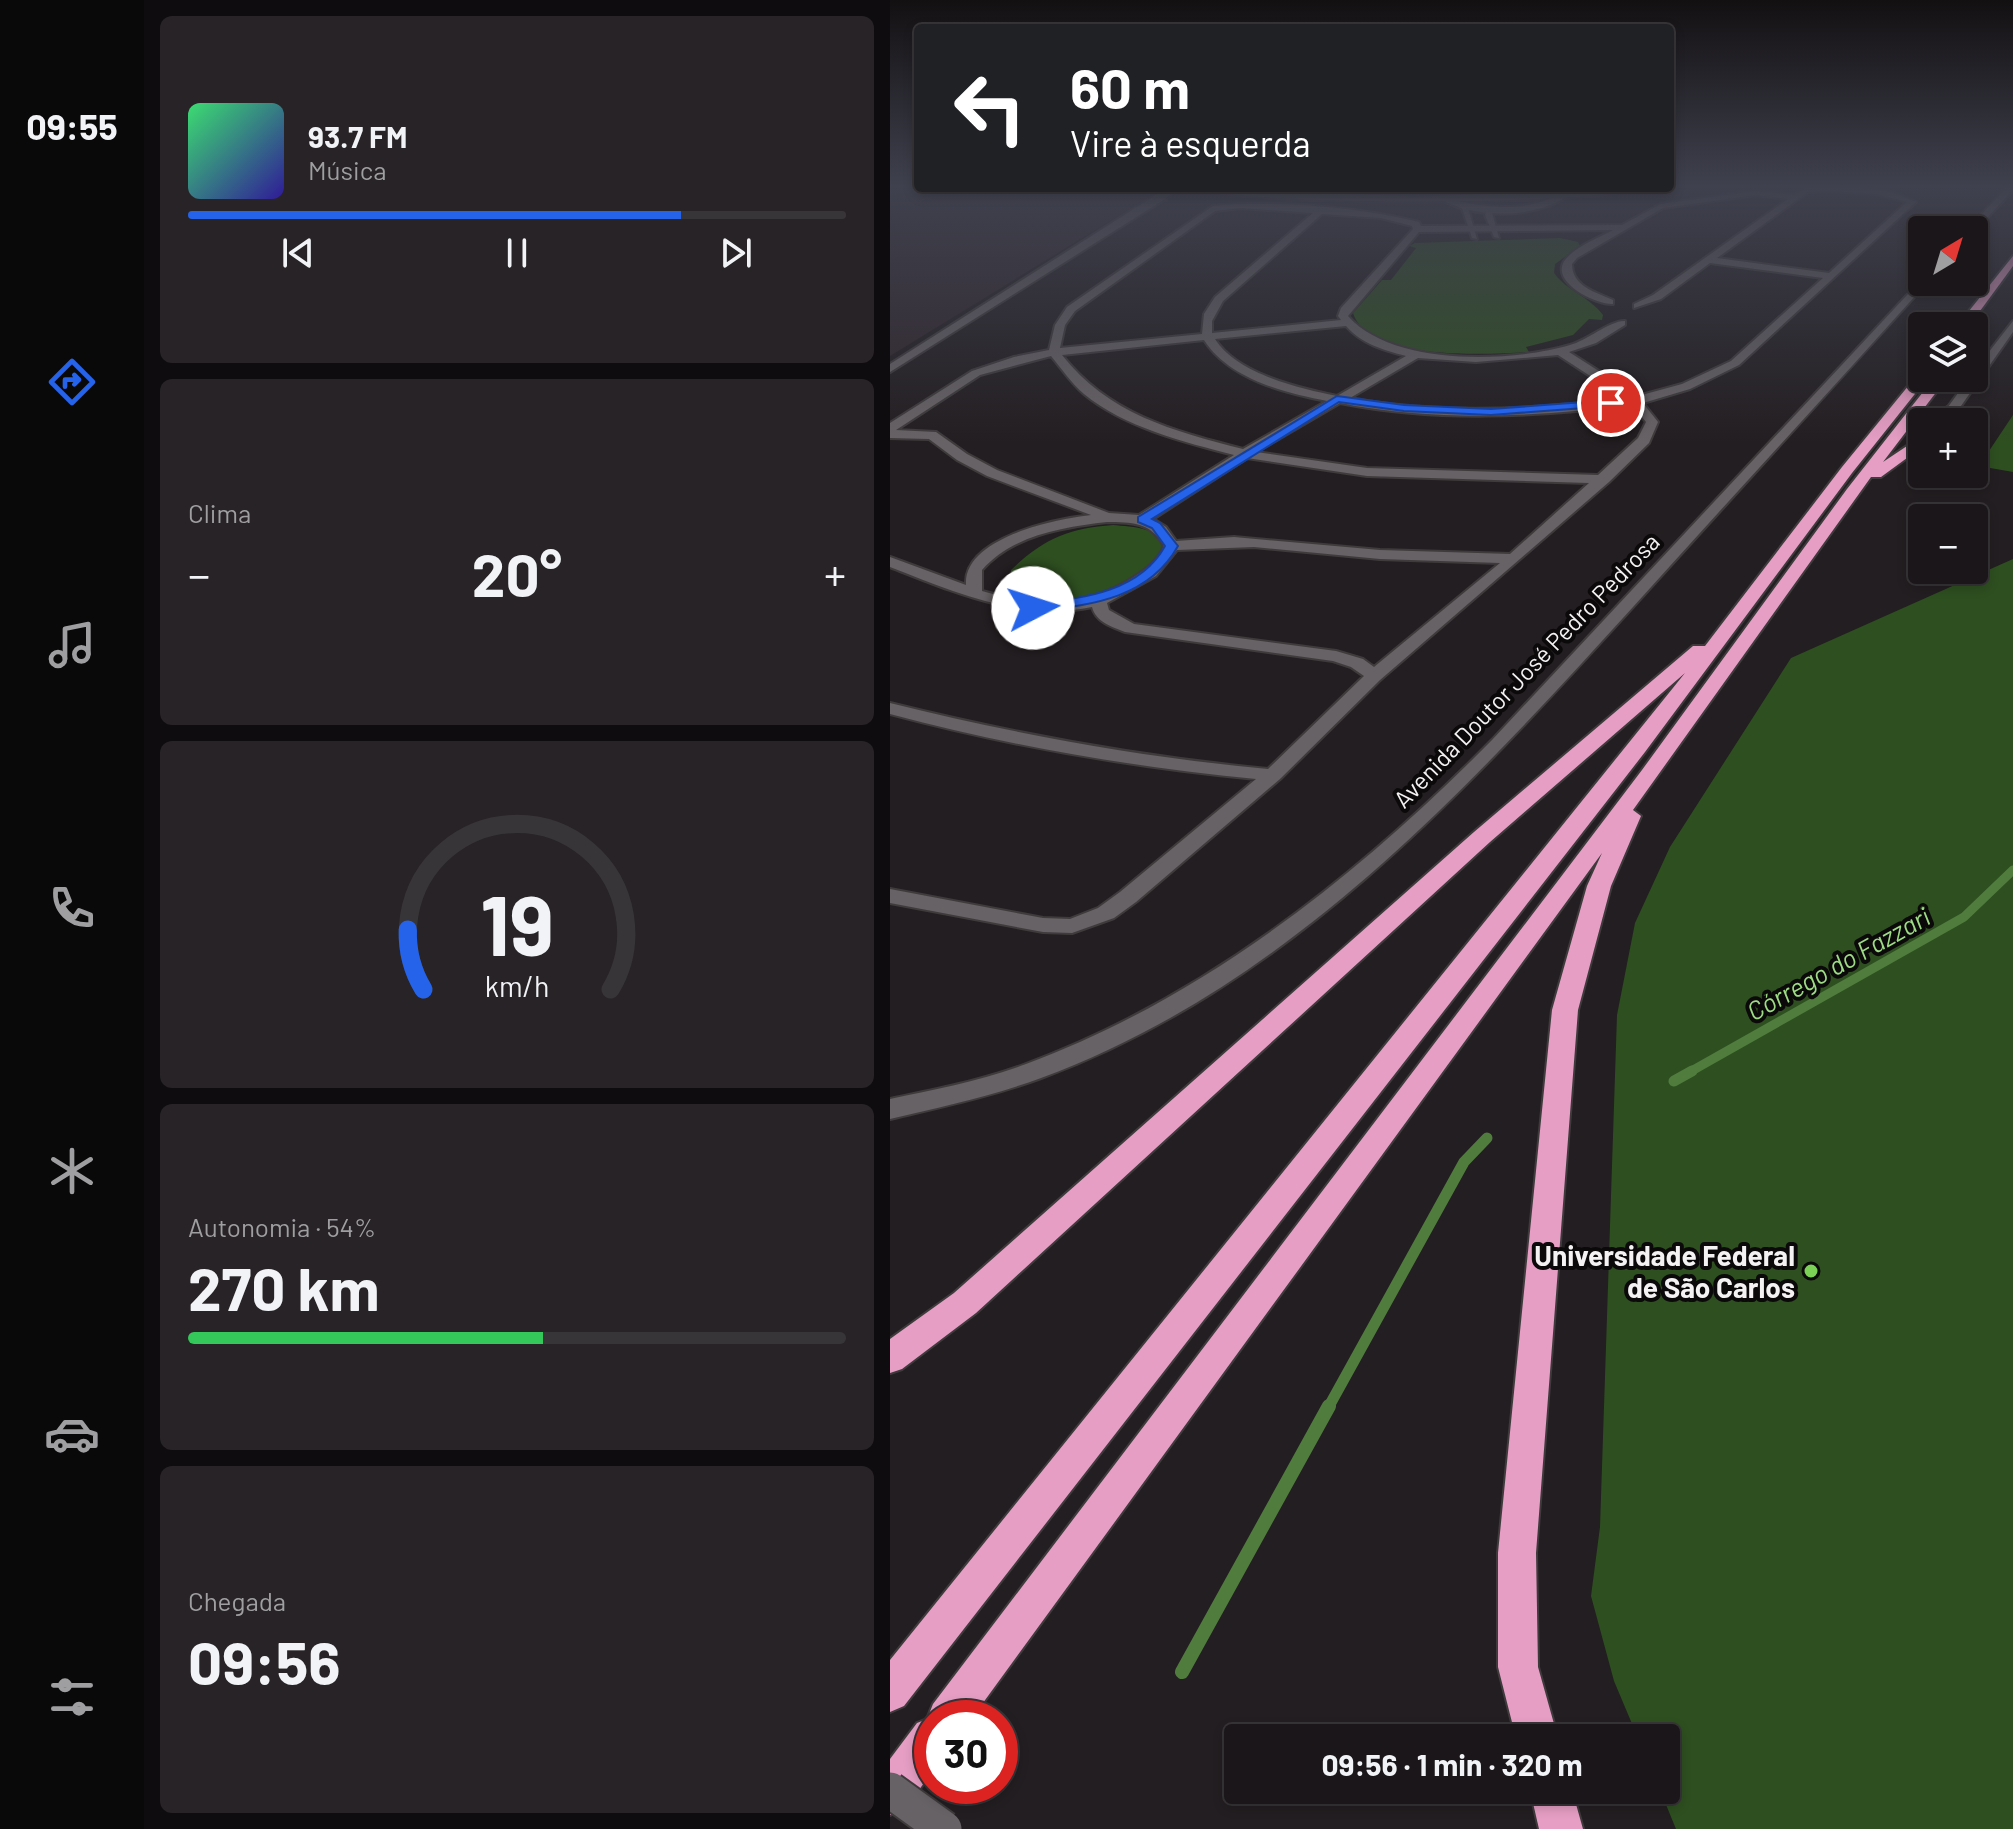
<!DOCTYPE html>
<html lang="pt">
<head>
<meta charset="utf-8">
<style>
	body { margin:0; font-family:Barlow,sans-serif; background:#272326; color:#f1f3f6; height:100vh; display:flex; flex-direction:column; font-size:30px; white-space:nowrap }
	* { box-sizing:border-box; margin:0 }
	p { font-size:26px; color:#9f9fa2 }
	.icon { flex:none; width:44px; height:44px; fill:none; stroke:currentColor; stroke-width:2; stroke-linecap:round; stroke-linejoin:round }
	.map { position:relative; flex:1; overflow:hidden }
	.panel { display:flex; flex-direction:column; gap:16px; padding:16px; background:#0e0c0e; width:746px }
	.panel>* { flex:none }
	.hud { position:absolute; left:24px; top:24px; width:760px; height:168px; border-radius:8px; box-shadow:0 4px 12px #0003,0 0 0 2px #383538; background:#202124; color:#fff; overflow:hidden }
	.needle { width:52px; rotate:38deg }
	.fabs { position:absolute; left:1018px; top:216px; display:grid; gap:16px }
	.fabs a { display:grid; place-items:center; width:80px; height:80px; border-radius:8px; background:#1a1619; box-shadow:0 4px 12px #0003,0 0 0 2px #383538; font-size:40px }
	.speed { position:absolute; left:24px; top:1700px; display:flex; gap:16px; font-size:40px; font-weight:700; text-align:center }
	.speed>* { display:grid; place-content:center; width:104px; height:104px; border-radius:50%; background:#1a1619; box-shadow:0 4px 12px #0003,0 0 0 2px #383538; line-height:1 }
	.speed .limit { border:12px solid #d22; background:#fff; color:#111 }
	.pin { position:absolute; display:grid; place-items:center; width:68px; height:68px; color:#fff; margin:-34px; border:4px solid #fff; border-radius:50%; box-shadow:0 2px 8px #0007 }
	.me { position:absolute; width:88px; margin:-44px; rotate:85deg; stroke-linejoin:round; filter:drop-shadow(0 0 6px #0008) }
	.turn { display:flex; align-items:center; gap:28px; height:168px; padding:0 24px; font-size:36px }
	.turn .icon { width:104px; height:104px; stroke-width:2.5 }
	.turn b { display:block; font-size:56px; line-height:68px }
	.big { font-size:60px; font-weight:700; line-height:1.1 }
	.panel .widget { flex:1; display:flex; flex-direction:column; justify-content:center; gap:12px; min-width:0; padding:0 28px; border-radius:12px; background:#272326 }
	.panel .dial { align-items:center; gap:0 }
	.dial svg { height:208px; overflow:visible; fill:none; stroke:#383538; stroke-width:7; stroke-linecap:round; text-anchor:middle }
	.dial text { fill:#f1f3f6; stroke:none }
	.song { display:flex; align-items:center; gap:24px }
	.cover { width:96px; height:96px; border-radius:12px; background:linear-gradient(135deg,hsl(140 70% 55%),hsl(250 70% 35%)) }
	.played { height:8px; border-radius:4px; background:linear-gradient(90deg,#2563eb 75%,#383538 75%) }
	.keys { display:flex; justify-content:space-around; direction:ltr }
	.heat { display:flex; justify-content:space-between; align-items:center; font-size:44px; direction:ltr }
	.charge { height:12px; border-radius:6px; background:linear-gradient(90deg,#34c759 54%,#383538 0) }
	.trip { position:absolute; left:334px; top:1724px; width:456px; height:80px; border-radius:8px; background:#1a1619; box-shadow:0 4px 12px #0003,0 0 0 2px #383538; font-weight:700; line-height:80px; text-align:center }
	main { display:flex; flex:1; min-height:0 }
	.tab-bar { display:flex; flex-direction:column; width:144px; justify-content:space-around; align-items:center; background:#0a090a; color:#9f9fa2 }
	.tab-bar .icon { width:56px; height:56px }
	.tab-bar .current { color:#2563eb }
	.tab-bar b { font-size:36px; color:#f1f3f6 }
	.map>svg:first-child { display:block }
	.built { fill:#30262b }
	.green { fill:#2e4f20 }
	.lines { fill:none; stroke-linecap:round; stroke-linejoin:round }
	.stream-far2 { stroke:#507c3d; stroke-width:9 }
	.stream-far1 { stroke:#507c3d; stroke-width:11 }
	.stream { stroke:#507c3d; stroke-width:14 }
	.service-casing { stroke:#3f3b3d; stroke-width:4 }
	.minor-casing { stroke:#3f3b3d; stroke-width:4 }
	.tertiary-casing { stroke:#3f3b3d; stroke-width:4 }
	.motorway-casing { stroke:#3f3b3d; stroke-width:4 }
	.service { fill:#676265; fill-rule:evenodd }
	.minor { fill:#676265; fill-rule:evenodd }
	.tertiary { fill:#676265; fill-rule:evenodd }
	.motorway { fill:#e69ec4; fill-rule:evenodd }
	.tertiary-bridge-casing { stroke:#3f3b3d; stroke-width:39; stroke-linecap:butt }
	.tertiary-bridge { stroke:#676265; stroke-width:35 }
	.route { fill:#2563eb; stroke:#184099; stroke-width:2 }
	.poi-dot { fill:#7bd155; stroke:#0b090a; stroke-width:3 }
	.labels { text-anchor:middle; dominant-baseline:central; stroke-width:8; stroke-linejoin:round; paint-order:stroke }
	.street-label { font-size:24px; fill:#f5f2f3; stroke:#0b090a }
	.water-label { font-size:26px; font-style:italic; fill:#9ddc84; stroke:#0b090a }
	.near-poi-label { font-size:28px; font-weight:bold; fill:#f5f2f3; stroke:#0b090a; text-anchor:end }
</style>
</head>
<body>
<main>
<nav class="tab-bar">
<b>09:55</b>
<svg class="icon current" aria-label="directions" viewBox="0 0 24 24"><path d="M12 3l9 9-9 9-9-9zM9 14v-3h6M13 9l2 2-2 2"/></svg>
<svg class="icon" aria-label="music" viewBox="0 0 24 24"><path d="M9 18V5l10-2v13"/><circle cx="6" cy="18" r="3"/><circle cx="16" cy="16" r="3"/></svg>
<svg class="icon" aria-label="phone" viewBox="0 0 24 24"><path d="M5 4h4l2 5-3 2q2 4 5 5l2-3 5 2v4C11 20 4 13 5 4z"/></svg>
<svg class="icon" aria-label="climate" viewBox="0 0 24 24"><path d="M12 3v18M4 7l16 10M4 17L20 7"/></svg>
<svg class="icon" aria-label="car" viewBox="0 0 24 24"><path d="M5 17H2v-5l4-1 3-4h7l3 4 3 1v5h-3M9 17h6M6 11h13"/><circle cx="7" cy="17" r="2"/><circle cx="17" cy="17" r="2"/></svg>
<svg class="icon" aria-label="filters" viewBox="0 0 24 24"><path d="M4 7h16M4 17h16"/><circle cx="9" cy="7" r="2"/><circle cx="15" cy="17" r="2"/></svg>
</nav>
<section class="panel">
<div class="widget">
<div class="song"><i class="cover"></i><div><b>93.7 FM</b><p>Música</p></div></div>
<div class="played"></div>
<div class="keys"><svg class="icon" aria-label="previous" viewBox="0 0 24 24"><path d="M18 5L8 12l10 7zM5 5v14"/></svg><svg class="icon" aria-label="pause" viewBox="0 0 24 24"><path d="M8 5v14M16 5v14"/></svg><svg class="icon" aria-label="next" viewBox="0 0 24 24"><path d="M6 5l10 7-10 7zM19 5v14"/></svg></div>
</div>
<div class="widget"><p>Clima</p>
<div class="heat"><a>−</a><b class="big">20°</b><a>+</a></div>
</div>
<div class="widget dial"><svg viewBox="0 0 100 80">
<path d="M14 69A42 42 0 1 1 86 69"/>
<path d="M14 69A42 42 0 0 1 8 46" stroke="#2563eb"/>
<text x="50" y="56" font-size="32" font-weight="700">19</text>
<text x="50" y="72" font-size="11">km/h</text>
</svg></div>
<div class="widget"><p>Autonomia · 54%</p><b class="big">270 km</b><div class="charge"></div></div>
<div class="widget"><p>Chegada</p><b class="big">09:56</b></div>
</section>
<div class="map">
<svg width="1123" height="1829" viewBox="0 0 1123 1829">
	<rect width="100%" height="100%" fill="#231e21"/>
	<!-- built -->
	<path class="built" d="M 0,187 L 251,188 L 267,192 L 0,356 Z"/>
	<!-- green -->
	<g class="green">
		<path d="M 670,238 L 688,242 L 690,246 L 665,264 L 664,273 C 677,291 700,297 713,315 L 712,320 L 699,319 L 683,335 L 636,347 L 639,352 C 597,354 479,362 463,313 L 492,280 L 501,280 L 526,248 L 519,246 L 525,243 Z"/>
		<path d="M 1123,415 L 1123,472 L 1089,466 Z"/>
		<path d="M 223,525 C 242,527 275,527 277,552 C 259,571 241,584 216,593 C 193,601 117,607 121,570 C 152,540 178,528 223,525 Z"/>
		<path d="M 1123,559 L 1123,1829 L 786,1829 L 770,1790 L 776,1790 L 776,1738 L 748,1738 L 724,1681 L 701,1596 L 710,1527 L 727,1015 L 745,923 L 780,847 L 901,658 Z"/>
	</g>
	<g class="lines">
		<!-- stream-far2 -->
		<path class="stream-far2" d="M 798,1073 L 1074,917 L 1123,870"/>
		<!-- stream-far1 -->
		<g class="stream-far1">
			<path d="M 784,1081 L 802,1071"/>
			<path d="M 438,1408 L 574,1162 L 597,1138"/>
		</g>
		<!-- stream -->
		<path class="stream" d="M 292,1672 L 439,1406"/>
		<defs>
			<g id="service">
				<path d="M 574,203 L 577,205 L 587,239 L 582,238 L 571,205 Z"/>
				<path d="M 596,208 L 601,209 L 609,238 L 604,237 L 595,215 Z"/>
			</g>
			<g id="minor">
				<path d="M 961,187 L 1002,192 L 1026,202 L 849,365 L 800,389 L 753,403 L 768,422 L 759,443 L 719,482 L 490,680 L 390,779 L 246,902 L 224,918 L 182,933 L 153,932 L 0,903 L 0,889 L 153,918 L 180,919 L 208,908 L 230,892 L 366,779 C 242,767 120,746 0,714 L 0,703 C 125,734 250,757 378,769 L 474,676 L 461,667 L 443,661 L 235,632 C 222,627 206,622 202,607 C 132,622 64,592 0,567 L 0,557 L 76,585 C 73,538 165,519 201,515 L 97,476 L 67,460 L 39,439 L 0,438 L 0,423 L 82,371 L 124,357 L 159,350 L 165,325 L 177,307 L 323,206 C 384,200 469,207 529,222 L 531,226 L 732,225 L 771,204 L 866,191 L 904,195 L 916,188 ZM 940,191 L 987,194 L 1017,202 L 939,273 L 827,258 L 918,192 ZM 866,195 L 898,199 L 763,295 L 744,304 L 744,308 L 771,299 L 820,263 L 933,278 L 841,361 L 792,384 L 748,396 L 679,352 L 706,343 L 735,325 L 735,321 C 721,320 696,341 680,345 C 619,363 502,366 458,316 L 529,232 L 723,230 C 709,238 686,246 675,260 C 659,282 706,305 723,304 L 723,300 C 705,292 682,286 682,264 L 687,258 L 773,208 ZM 351,208 L 423,213 L 325,297 L 314,314 L 312,334 L 170,348 L 175,325 L 185,311 L 325,211 ZM 432,214 L 491,218 L 522,226 L 523,229 L 451,308 L 448,316 L 451,320 L 322,333 L 322,321 L 333,301 ZM 456,326 C 472,344 493,350 516,356 L 447,396 C 409,388 347,374 325,339 ZM 314,340 C 339,379 395,393 437,401 L 353,449 C 283,431 218,414 172,355 ZM 668,355 L 734,398 C 645,410 549,415 460,398 L 528,358 L 586,362 ZM 161,356 C 172,369 181,383 194,394 C 234,427 294,442 344,455 L 249,515 L 219,513 L 107,470 L 77,454 L 46,432 L 6,430 L 90,375 ZM 450,403 C 546,422 646,417 742,405 L 756,422 L 748,438 L 708,475 L 477,468 L 366,452 ZM 357,458 L 477,476 L 699,483 L 620,554 L 490,550 L 344,537 L 286,541 L 276,527 L 263,519 ZM 217,522 C 241,522 261,522 274,546 C 268,561 256,569 244,577 C 198,608 144,606 92,591 L 92,570 C 122,535 174,527 217,522 ZM 364,547 L 490,559 L 610,563 L 484,667 L 473,659 L 446,651 L 244,624 L 219,610 L 217,603 L 266,576 L 287,550 Z"/>
				<path d="M 673,192 L 680,194 C 648,219 586,219 552,200 L 556,198 C 596,208 636,214 673,192 Z"/>
			</g>
			<g id="tertiary">
				<path d="M 1117,187 L 1123,187 L 1123,190 L 1084,232 L 1077,230 Z"/>
				<path d="M 277,188 L 286,188 L 275,199 L 0,372 L 0,364 Z"/>
				<path d="M 313,188 L 528,197 L 743,188 C 706,206 350,206 313,188 Z"/>
				<path d="M 1032,279 L 1032,282 L 1038,282 L 1036,284 C 939,392 840,499 743,607 C 573,794 395,988 151,1078 C 102,1096 51,1107 0,1119 L 0,1099 C 46,1089 91,1081 136,1064 C 314,998 469,875 602,740 Z"/>
				<path d="M 1123,321 L 1123,332 L 1066,413 L 1058,413 L 1058,407 L 1079,378 L 1084,378 L 1084,371 Z"/>
			</g>
			<g id="motorway">
				<path d="M 1123,256 L 1123,266 L 1079,326 L 1067,326 Z"/>
				<path d="M 1032,373 L 1032,378 L 1036,380 L 962,473 L 755,752 L 14,1706 L 0,1712 L 0,1660 L 795,673 L 600,842 L 86,1313 L 12,1369 L 0,1373 L 0,1339 L 64,1293 L 584,832 L 803,646 L 815,646 L 952,467 L 1028,374 Z"/>
				<path d="M 1044,378 L 1057,378 L 993,462 L 1032,436 L 1032,447 L 991,477 L 981,477 L 743,810 L 751,816 L 721,886 L 688,1010 L 646,1553 L 648,1667 L 668,1738 L 626,1738 L 608,1667 L 608,1553 L 662,1010 L 697,886 L 712,853 L 82,1718 L 42,1718 L 42,1772 L 15,1809 L 0,1815 L 0,1759 L 27,1723 L 37,1719 L 43,1704 L 752,770 L 957,489 Z"/>
				<path d="M 1057,407 L 1069,410 L 1058,422 L 1043,422 Z"/>
				<path d="M 640,1790 L 682,1790 L 693,1829 L 649,1829 Z"/>
			</g>
		</defs>
		<!-- service casing -->
		<use href="#service" class="service-casing"/>
		<!-- minor casing -->
		<use href="#minor" class="minor-casing"/>
		<!-- tertiary casing -->
		<use href="#tertiary" class="tertiary-casing"/>
		<!-- motorway casing -->
		<use href="#motorway" class="motorway-casing"/>
		<!-- service -->
		<use href="#service" class="service"/>
		<!-- minor -->
		<use href="#minor" class="minor"/>
		<!-- tertiary -->
		<use href="#tertiary" class="tertiary"/>
		<!-- motorway -->
		<use href="#motorway" class="motorway"/>
		<defs>
			<path id="tertiary-bridge" d="M 0,1790 L 54,1829"/>
		</defs>
		<!-- tertiary-bridge casing -->
		<use href="#tertiary-bridge" class="tertiary-bridge-casing"/>
		<!-- tertiary-bridge -->
		<use href="#tertiary-bridge" class="tertiary-bridge"/>
	</g>
	<!-- sky -->
	<linearGradient id="sky" x2="0" y2="1"><stop stop-color="#131012"/><stop offset="0.42" stop-color="#3f414e"/><stop offset="1" stop-color="#3f414e" stop-opacity="0"/></linearGradient>
	<rect width="1123" height="443" fill="url(#sky)"/>
	<!-- route -->
	<path class="route" d="M 447,396 L 514,405 L 601,409 L 721,400 L 726,403 L 721,406 L 601,415 L 514,411 L 449,402 L 262,519 L 270,523 L 288,546 C 258,600 198,605 143,612 L 136,608 L 143,604 C 191,598 249,593 275,546 L 262,528 L 248,522 L 248,517 Z"/>
	<!-- markers -->
	<circle class="poi-dot" cx="921" cy="1271" r="8"/>
	<g class="labels">
		<!-- street labels -->
		<g class="street-label">
			<text transform="translate(636 670) rotate(-46)">Avenida Doutor José Pedro Pedrosa</text>
		</g>
		<!-- water labels -->
		<g class="water-label">
			<text transform="translate(948 963) rotate(-29)">Córrego do Fazzari</text>
		</g>
		<!-- near-poi labels -->
		<g class="near-poi-label">
			<text x="905" y="1255">Universidade Federal<tspan x="905" dy="32">de São Carlos</tspan></text>
		</g>
	</g>
</svg>
<div class="fabs">
<a><svg class="needle" viewBox="-14 -14 28 28"><path d="M0-13l5 13h-10z" fill="#e53935"/><path d="M0 13l5-13h-10z" fill="#9f9fa2"/></svg></a>
<a><svg class="icon" aria-label="layers" viewBox="0 0 24 24"><path d="M12 4l9 5-9 5-9-5zM3 14l9 5 9-5"/></svg></a>
<a>+</a>
<a>−</a>
</div>
<div class="speed"><div class="limit">30</div></div>
<div class="pin" style="left:721px;top:403px;background:#d93025"><svg class="icon" aria-label="arrive" viewBox="0 0 24 24"><path d="M6 21V4h12l-3 4 3 4H6"/></svg></div>
<svg class="me" style="left:143px;top:608px" viewBox="-20 -20 40 40"><circle r="19" fill="#fff"/><path d="M0-13L10 11 0 6-10 11z" fill="#2563eb"/></svg>
<div class="trip">09:56 · 1 min · 320 m</div>
<div class="hud">
<div class="turn"><svg class="icon" aria-label="left" viewBox="0 0 24 24"><path d="M17 20v-9H6M10 6l-5 5 5 5"/></svg><div><b>60 m</b>Vire à esquerda</div></div>
</div>
</div>
</main>
</body>
</html>
